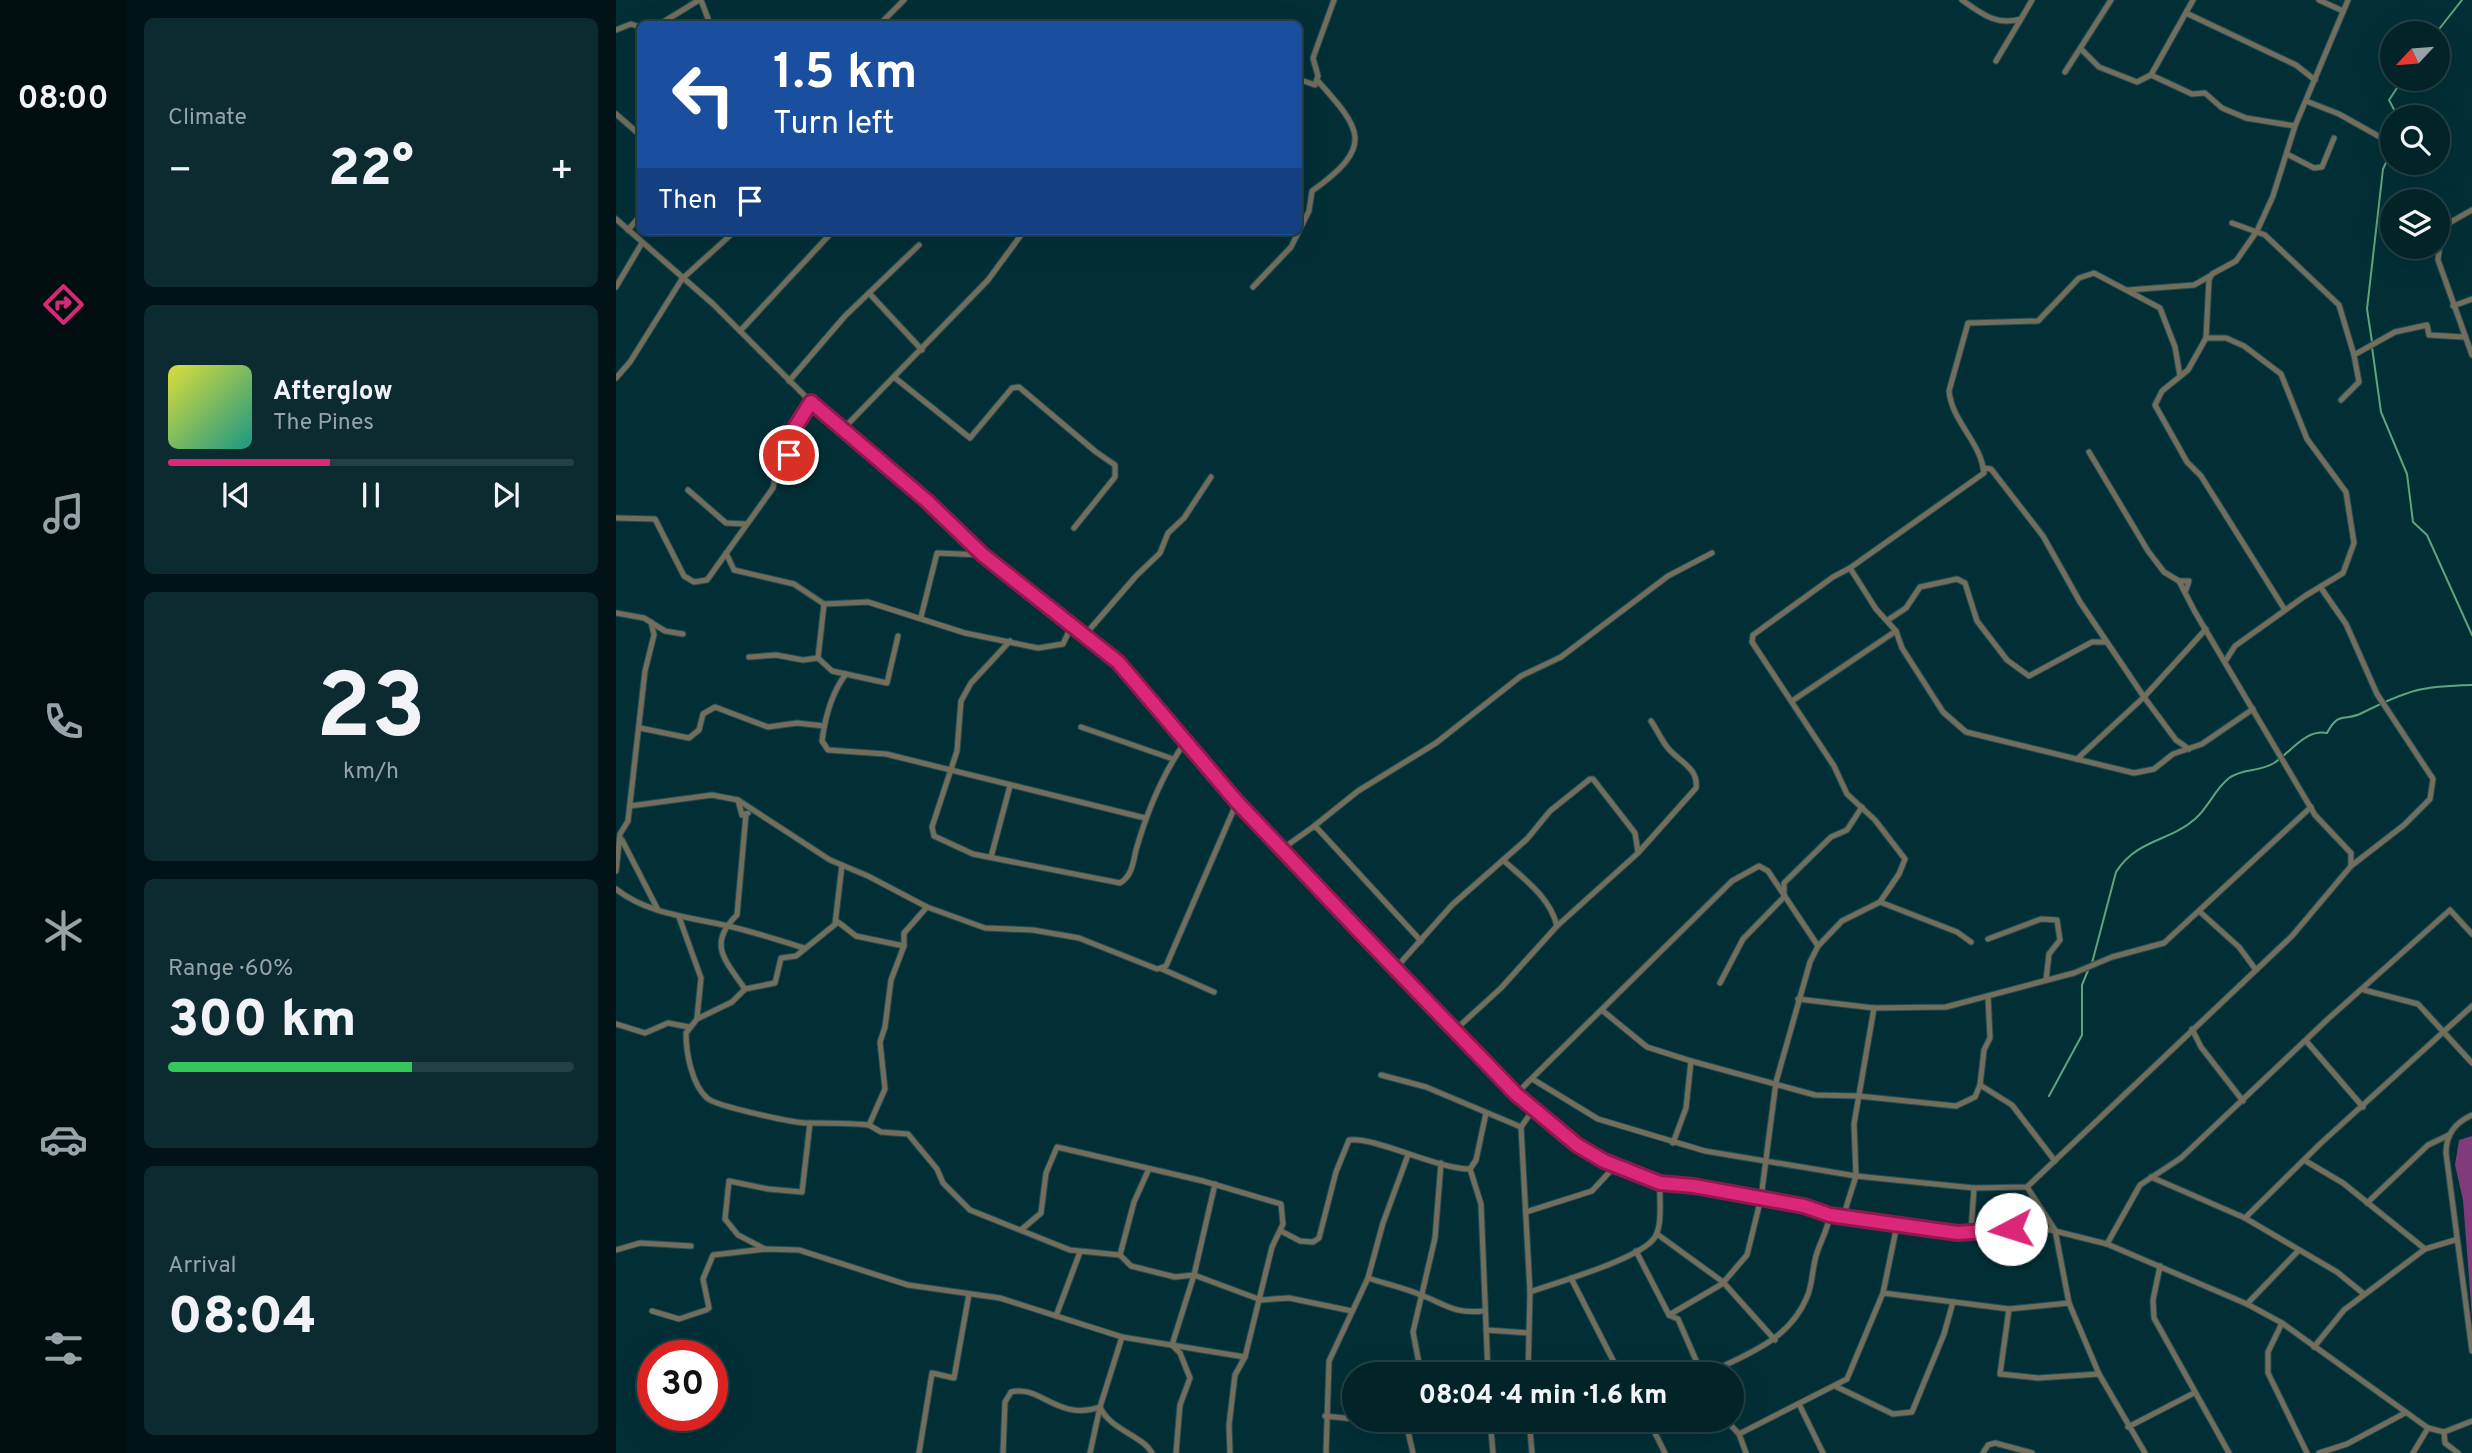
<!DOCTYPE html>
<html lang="en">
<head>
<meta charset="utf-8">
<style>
	body { margin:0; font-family:Overpass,sans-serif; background:#0c2b30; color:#f1f3f6; height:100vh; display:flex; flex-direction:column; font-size:26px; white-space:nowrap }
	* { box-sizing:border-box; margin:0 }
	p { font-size:23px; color:#96a4a8 }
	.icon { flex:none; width:38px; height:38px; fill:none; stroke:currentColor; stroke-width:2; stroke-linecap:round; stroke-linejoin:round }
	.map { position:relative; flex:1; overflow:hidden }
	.drawer { display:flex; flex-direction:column; gap:18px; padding:18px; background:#011316; width:490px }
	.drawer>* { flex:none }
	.guide { position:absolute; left:21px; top:21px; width:665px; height:214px; border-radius:10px; box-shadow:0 7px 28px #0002,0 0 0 2px #234045; background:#1a4fa0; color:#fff; overflow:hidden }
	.needle { width:46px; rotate:244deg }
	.fabs { position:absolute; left:1764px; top:21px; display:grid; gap:14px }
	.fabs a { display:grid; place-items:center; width:70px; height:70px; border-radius:50%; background:#022328; box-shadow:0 7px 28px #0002,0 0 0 2px #234045; font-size:35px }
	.speed { position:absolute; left:21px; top:1340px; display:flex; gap:14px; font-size:35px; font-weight:700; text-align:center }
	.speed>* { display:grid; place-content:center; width:91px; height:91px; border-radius:50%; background:#022328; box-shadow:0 7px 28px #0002,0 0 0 2px #234045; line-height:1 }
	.speed .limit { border:10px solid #d22; background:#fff; color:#111 }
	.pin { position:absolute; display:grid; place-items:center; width:60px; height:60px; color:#fff; margin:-30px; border:4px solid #fff; border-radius:50%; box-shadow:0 2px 7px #0007 }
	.me { position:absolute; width:77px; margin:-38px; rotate:265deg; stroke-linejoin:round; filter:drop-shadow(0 0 5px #0008) }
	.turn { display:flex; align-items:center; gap:24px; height:147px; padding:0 21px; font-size:32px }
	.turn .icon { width:91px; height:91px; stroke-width:2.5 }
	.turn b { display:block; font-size:49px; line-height:60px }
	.then { display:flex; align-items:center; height:66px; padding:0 21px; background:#0003; gap:14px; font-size:26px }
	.big { font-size:52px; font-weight:800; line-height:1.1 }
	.drawer .widget { flex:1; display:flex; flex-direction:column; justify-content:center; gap:10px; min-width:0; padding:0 24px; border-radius:10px; background:#0c2b30 }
	.drawer .dial { align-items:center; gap:0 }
	.dial b { font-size:91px; line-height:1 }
	.song { display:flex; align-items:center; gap:21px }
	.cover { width:84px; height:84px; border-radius:10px; background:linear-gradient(135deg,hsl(60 70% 55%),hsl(170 70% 35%)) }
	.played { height:7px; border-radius:4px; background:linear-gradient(90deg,#db2777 40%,#234045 40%) }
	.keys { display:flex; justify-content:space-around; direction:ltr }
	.heat { display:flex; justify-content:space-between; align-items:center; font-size:38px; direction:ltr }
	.charge { height:10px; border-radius:5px; background:linear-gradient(90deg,#34c759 60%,#234045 0) }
	.trip { position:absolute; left:726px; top:1362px; width:402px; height:70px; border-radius:35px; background:#022328; box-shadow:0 7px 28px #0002,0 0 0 2px #234045; font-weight:800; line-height:70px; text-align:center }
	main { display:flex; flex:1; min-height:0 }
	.tabs { display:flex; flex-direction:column; width:126px; justify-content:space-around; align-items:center; background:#010e10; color:#96a4a8 }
	.tabs .icon { width:49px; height:49px }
	.tabs .on { color:#db2777 }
	.tabs b { font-size:32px; color:#f1f3f6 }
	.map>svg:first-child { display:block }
	.forest { fill:#7f3b7a }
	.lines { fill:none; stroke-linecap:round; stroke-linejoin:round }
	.stream { stroke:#5fa57b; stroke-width:2 }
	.minor-casing { stroke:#244e55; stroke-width:7 }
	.minor { stroke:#736d5c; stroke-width:5 }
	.route-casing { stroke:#8e194d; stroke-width:18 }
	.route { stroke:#db2777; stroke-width:12 }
</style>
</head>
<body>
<main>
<nav class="tabs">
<b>08:00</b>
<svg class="icon on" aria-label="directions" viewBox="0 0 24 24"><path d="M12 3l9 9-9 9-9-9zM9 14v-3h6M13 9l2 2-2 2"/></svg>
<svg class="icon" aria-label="music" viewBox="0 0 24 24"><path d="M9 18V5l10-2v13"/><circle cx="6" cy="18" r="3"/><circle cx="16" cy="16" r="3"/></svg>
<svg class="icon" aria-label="phone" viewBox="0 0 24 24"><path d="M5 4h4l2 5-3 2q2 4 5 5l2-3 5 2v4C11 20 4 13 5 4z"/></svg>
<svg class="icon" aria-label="climate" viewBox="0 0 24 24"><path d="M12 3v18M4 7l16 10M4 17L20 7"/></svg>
<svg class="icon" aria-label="car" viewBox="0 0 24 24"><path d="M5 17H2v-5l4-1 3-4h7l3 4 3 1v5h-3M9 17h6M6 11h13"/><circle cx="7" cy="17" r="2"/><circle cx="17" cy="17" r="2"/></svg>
<svg class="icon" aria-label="filters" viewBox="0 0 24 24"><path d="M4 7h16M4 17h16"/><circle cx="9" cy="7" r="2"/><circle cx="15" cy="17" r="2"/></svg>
</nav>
<section class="drawer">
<div class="widget"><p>Climate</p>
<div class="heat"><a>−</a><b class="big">22°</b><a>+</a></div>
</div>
<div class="widget">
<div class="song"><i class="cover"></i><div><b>Afterglow</b><p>The Pines</p></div></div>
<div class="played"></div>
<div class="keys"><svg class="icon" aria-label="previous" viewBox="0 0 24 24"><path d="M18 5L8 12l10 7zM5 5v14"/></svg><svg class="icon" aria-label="pause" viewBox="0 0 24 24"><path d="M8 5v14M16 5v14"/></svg><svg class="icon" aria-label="next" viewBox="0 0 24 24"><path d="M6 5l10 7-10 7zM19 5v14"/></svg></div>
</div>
<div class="widget dial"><b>23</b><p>km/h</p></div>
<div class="widget"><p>Range · 60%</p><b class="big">300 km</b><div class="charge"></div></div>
<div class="widget"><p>Arrival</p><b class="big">08:04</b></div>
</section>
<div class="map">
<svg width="1856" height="1453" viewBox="0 0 1856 1453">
	<rect width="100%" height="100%" fill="#022f36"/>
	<!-- forest -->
	<path class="forest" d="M 1856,1136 L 1856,1317 L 1847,1200 L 1839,1165 L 1843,1140 Z"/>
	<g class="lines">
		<!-- stream -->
		<g class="stream">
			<path d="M 1820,33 L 1846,0"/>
			<path d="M 1782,117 L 1773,100 L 1787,79"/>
			<path d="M 1756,342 L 1751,309 L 1767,169 L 1776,150"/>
			<path d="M 1756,347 L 1765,412 L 1791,474 L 1797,522 L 1811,535 L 1856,635"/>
			<path d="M 1476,963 L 1500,872 C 1521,839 1553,842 1579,819 C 1593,807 1598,790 1613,778 C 1627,768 1644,772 1658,763 C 1675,752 1689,729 1711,733 C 1723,710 1729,722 1746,713 C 1792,690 1805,686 1856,685"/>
			<path d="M 1433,1096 L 1466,1035 L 1466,985 L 1473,968"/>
		</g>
		<defs>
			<g id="minor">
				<path d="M 85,0 L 94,24"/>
				<path d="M 1346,0 C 1366,14 1380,26 1405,19 L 1416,0"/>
				<path d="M 1703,0 L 1727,11"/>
				<path d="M 1570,13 L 1680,65 L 1699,80"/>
				<path d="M 44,24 L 83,0"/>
				<path d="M 264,24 L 288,0"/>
				<path d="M 0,30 L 15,24 L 24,27"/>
				<path d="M 1465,49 L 1483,67 L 1521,82 L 1535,75 L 1577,0"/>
				<path d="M 1380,61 L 1405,19"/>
				<path d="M 1449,72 L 1495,0"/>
				<path d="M 1535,75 L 1576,94 L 1589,93 L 1606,108 L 1630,118 L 1679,126"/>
				<path d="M 682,79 L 699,85 L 702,76 L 697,58 L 718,0"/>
				<path d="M 1690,101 L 1723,114 L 1773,142"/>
				<path d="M 0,114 L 24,135"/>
				<path d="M 1671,154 L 1698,168 L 1706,167 L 1718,138"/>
				<path d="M 1856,210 L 1826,227 L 1822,260 L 1856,355"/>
				<path d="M 0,219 L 97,304 L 195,402 L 311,501 L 367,555 L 502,662 L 621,802 L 729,917 L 900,1094 L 961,1145 L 988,1161 L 1044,1183 L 1078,1186 L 1188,1206 L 1214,1215 L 1342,1233 L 1427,1228 L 1491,1244 L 1631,1304 L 1666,1323 L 1812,1428 L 1828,1432 L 1856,1421"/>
				<path d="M 1616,223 L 1649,235 L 1723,305 L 1738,355"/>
				<path d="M 12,230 L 24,216"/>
				<path d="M 0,287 L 26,243"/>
				<path d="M 637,287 L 675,247 L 693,211 L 696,191 C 759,146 746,130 701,80"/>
				<path d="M 1512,290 L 1578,285 L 1594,276"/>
				<path d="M 253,293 L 306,350"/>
				<path d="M 1837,306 L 1856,299"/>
				<path d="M 125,330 L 217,231"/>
				<path d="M 1590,338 L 1593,280 L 1596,274 L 1620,261 L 1641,231 L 1657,196 L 1679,126 L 1732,0"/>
				<path d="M 278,377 L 354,438 L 396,388 L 403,387 L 480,452 L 499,465 L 499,477 L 458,528"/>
				<path d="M 0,378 L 14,362 L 66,279 L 119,231"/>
				<path d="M 173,381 L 229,316 L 303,245"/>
				<path d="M 1725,400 L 1743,382 L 1738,355 L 1779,332 L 1811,325 L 1813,335 L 1847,337"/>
				<path d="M 227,429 L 372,280 L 408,231"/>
				<path d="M 1367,468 L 1375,469 L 1427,536 L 1464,602 L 1528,697 L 1560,740 L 1573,749"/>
				<path d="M 72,490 L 110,523 L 129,524"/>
				<path d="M 0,518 L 39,519 L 68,576 L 78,582 L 91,580 L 157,488 L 162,464 L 175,450 L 180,426 L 195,402"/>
				<path d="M 110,553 L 118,570 L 178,584 L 208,604 L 252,602 L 349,633 L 422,648 L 447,644 L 455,627"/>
				<path d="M 1234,568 L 1368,473 C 1365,442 1336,422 1333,391 L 1352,323 L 1422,321 L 1463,278 L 1478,273 L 1544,308 L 1559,347 L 1564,376"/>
				<path d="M 1563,581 L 1573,581 L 1570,590"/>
				<path d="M 1705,588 L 1730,624 L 1761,694 L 1817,779 L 1814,799 L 1788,825 L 1735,866"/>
				<path d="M 0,613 L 28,618 L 49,631 L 67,634"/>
				<path d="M 305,617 L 321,553 L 367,555"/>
				<path d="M 1272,620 L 1290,608 L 1304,587 L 1341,579 L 1349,583 L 1361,621 L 1391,660 L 1413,676 L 1476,642 L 1490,642"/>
				<path d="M 468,636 L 520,576 L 544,553 L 552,533 L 568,518 L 595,477"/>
				<path d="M 394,641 L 355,683 L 345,701 L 341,751 L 316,827 L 318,836 L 357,854 L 504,883 C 516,876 517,863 520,850 C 531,812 546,774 570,741"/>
				<path d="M 133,657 L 160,655 L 187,660 L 202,658"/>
				<path d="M 202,658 L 216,671 L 271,683 L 282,636"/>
				<path d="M 202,658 L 208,604"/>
				<path d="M 1610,660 L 1619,646 L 1689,596 L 1727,573 L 1738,543 L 1730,492 L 1691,439 L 1665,374 L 1628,346 L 1610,338 L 1590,338 L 1572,370 L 1546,391 L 1539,405 L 1571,462 L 1585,476 L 1669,610"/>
				<path d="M 230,674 C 216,692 209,718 206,741 L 212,750 L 270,754 L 529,818"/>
				<path d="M 1176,701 L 1280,631"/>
				<path d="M 465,727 L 557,759"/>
				<path d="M 24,728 L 73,738 L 83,730 L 87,714 L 99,707 L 152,727 L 181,723 L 208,726"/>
				<path d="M 1461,759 L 1528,697 L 1590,629"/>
				<path d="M 122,800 L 126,815 L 132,813"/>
				<path d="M 14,806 L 96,795 L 122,800 L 214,860 L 252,876 L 311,907 L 369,928 L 417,930 L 463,938 L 541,969 L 550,966 L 621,802"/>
				<path d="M 697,827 L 742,791 L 820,743 L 905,676 L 945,657 L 1052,576 L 1096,553"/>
				<path d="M 6,840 L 41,908"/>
				<path d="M 666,849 L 697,827 L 701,828 L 805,941"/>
				<path d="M 375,857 L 394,786"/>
				<path d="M 887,860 C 908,879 934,897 941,926"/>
				<path d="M 0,871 L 4,834 L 12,821 L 29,671 L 38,635 L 35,622"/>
				<path d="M 0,889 C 30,913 71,917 108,925 C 135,931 162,940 188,948"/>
				<path d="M 1264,902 L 1341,932 L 1355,942"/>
				<path d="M 311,907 L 288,933 L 288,946 L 275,980 L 269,1027 L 264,1042 L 269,1089 L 253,1125 L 265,1132 L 292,1134 L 321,1169 L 327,1183 L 354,1210 L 454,1250 L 504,1255 L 518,1202 L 532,1171"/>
				<path d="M 1583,911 L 1623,947 L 1640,970"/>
				<path d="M 63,917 L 85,978 L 81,1018"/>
				<path d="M 219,924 L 226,865"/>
				<path d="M 1372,939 L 1425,919 L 1441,920 L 1444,940 L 1433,954 L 1430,980"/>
				<path d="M 546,969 L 598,992"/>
				<path d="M 779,969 L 836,905 L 911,839 L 934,811 L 974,779 L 977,779 L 1019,833 L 1022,852"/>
				<path d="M 1104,983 L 1127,939 L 1168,897 L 1168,883 L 1215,837 L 1231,830 L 1246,807"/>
				<path d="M 129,989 C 109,960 91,944 121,915 L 130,814"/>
				<path d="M 1748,990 L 1802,1004 L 1856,1063"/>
				<path d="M 1182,999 L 1258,1008 L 1330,1007 L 1458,973 L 1496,957 L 1548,943 L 1695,807"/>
				<path d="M 987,1011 L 1031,1047 L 1075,1061 L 1199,1095 L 1242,1096 L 1340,1106 L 1359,1097 L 1364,1085 L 1368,1050 L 1374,1038 L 1372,996"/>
				<path d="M 0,1024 L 29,1033 L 52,1023 L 73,1027"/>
				<path d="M 1576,1029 L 1585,1047 L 1627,1101"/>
				<path d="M 838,1031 L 885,988 L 941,926 L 1022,853 L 1080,788 C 1083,768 1062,761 1051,747 C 1045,739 1041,730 1035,721"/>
				<path d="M 1691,1042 L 1747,1107"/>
				<path d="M 765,1075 L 810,1087 L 905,1127"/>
				<path d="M 918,1080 L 982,1119 L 1089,1151 L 1240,1176 L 1358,1188 L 1411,1187 L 1676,936 L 1735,866 L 1735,853 L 1699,815 L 1579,612 L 1563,581 L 1548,572 L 1532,551 L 1473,452"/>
				<path d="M 1364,1085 L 1396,1105 L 1439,1161"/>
				<path d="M 900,1094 L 1116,881 L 1143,866 L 1152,871 L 1202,946"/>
				<path d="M 1856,1115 C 1839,1123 1830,1134 1830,1153 L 1856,1351"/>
				<path d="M 253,1125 C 233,1123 214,1123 194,1123 C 181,1124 99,1106 91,1098 C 76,1085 70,1053 70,1033 L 81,1019 L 116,1002 L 129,989 L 159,983 L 165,958 L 180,956 L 222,922 L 240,936 L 288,946"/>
				<path d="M 1057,1143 L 1070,1108 L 1075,1061"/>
				<path d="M 1688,1160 L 1727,1183 L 1809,1249 L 1839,1240"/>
				<path d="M 854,1169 L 865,1204 L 872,1374"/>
				<path d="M 1535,1177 L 1629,1218 L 1721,1272 L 1748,1294"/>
				<path d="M 1411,1187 L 1439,1230 L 1453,1303 L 1483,1374 L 1529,1453"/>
				<path d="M 1751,1203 L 1812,1145 L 1833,1135"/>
				<path d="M 910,1212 L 976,1191 L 999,1166"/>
				<path d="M 1228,1214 L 1240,1176 L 1238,1124 L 1258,1008"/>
				<path d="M 1629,1218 L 1705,1143 L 1856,1006"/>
				<path d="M 405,1230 L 425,1213 L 430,1173 L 441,1147 L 587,1181 L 665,1204 L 667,1224 L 656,1247 L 629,1357 L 619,1375 L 613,1425 L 614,1453"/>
				<path d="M 665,1231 L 684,1241 L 697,1242 L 703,1238 L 720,1172 L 733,1140 C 758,1136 820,1169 854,1169 L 860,1160 L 870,1113"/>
				<path d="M 1355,1232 L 1358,1188"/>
				<path d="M 1041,1234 L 1107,1282 L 1159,1340"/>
				<path d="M 1491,1244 L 1524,1185 L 1565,1158 L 1713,1018 L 1834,910 L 1856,934"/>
				<path d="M 149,1249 L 122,1235 L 109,1219 L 113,1181 L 152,1189 L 186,1192 L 194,1123"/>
				<path d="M 0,1250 L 24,1243 L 75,1246"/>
				<path d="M 1020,1251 L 1053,1315 L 1062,1319 L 1086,1374"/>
				<path d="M 504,1255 L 515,1266 L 559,1277 L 578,1275 L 645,1300 L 673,1298 L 736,1311"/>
				<path d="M 1544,1266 L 1537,1300 L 1538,1318 L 1613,1453"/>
				<path d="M 752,1278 C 770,1284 788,1288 805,1295 C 831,1305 838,1314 867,1311"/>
				<path d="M 955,1278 L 1004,1374"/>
				<path d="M 914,1292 C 939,1283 1027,1258 1039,1237 C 1047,1224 1043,1198 1044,1183"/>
				<path d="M 1267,1293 L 1393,1309 L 1453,1303"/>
				<path d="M 1631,1304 L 1682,1251"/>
				<path d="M 1393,1309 L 1384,1374 L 1422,1378 L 1483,1374"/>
				<path d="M 36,1311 L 63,1319 L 90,1310 L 93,1308 L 87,1279 L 97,1255 L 149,1249 L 183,1250 L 292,1285 L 384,1298 L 506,1337 L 629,1357"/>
				<path d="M 1053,1315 L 1106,1284 L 1131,1255 L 1145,1198 L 1160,1082 L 1194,962 L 1202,946 L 1226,921 L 1264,902 L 1283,874 L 1289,859 L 1259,820 L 1231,794 L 1218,766 L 1136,642 L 1137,635 L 1217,577 L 1234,568 L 1260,609 L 1280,631 L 1286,648 L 1327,712 L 1350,732 L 1518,773 L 1538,769 L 1557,754 L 1586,744 L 1637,709"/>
				<path d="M 440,1316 L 464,1252"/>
				<path d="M 1666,1323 L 1652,1352 L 1652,1373 L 1691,1453"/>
				<path d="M 870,1330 L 912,1333"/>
				<path d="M 1698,1347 L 1728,1310 L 1809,1249"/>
				<path d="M 805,1374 L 797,1332 L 819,1238 L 825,1163"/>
				<path d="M 912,1374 L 914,1292 L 905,1127 L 917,1110"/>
				<path d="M 1091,1374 C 1130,1354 1173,1341 1191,1297 C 1196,1286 1196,1273 1199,1260 C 1202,1245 1211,1233 1214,1215"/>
				<path d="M 1221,1387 L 1277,1414 L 1296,1412 L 1328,1334 L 1337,1302"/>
				<path d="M 1183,1404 L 1207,1453"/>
				<path d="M 709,1416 L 738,1419"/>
				<path d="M 748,1419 L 913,1424 L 925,1419"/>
				<path d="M 874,1419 L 877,1453"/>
				<path d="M 913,1419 L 916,1453"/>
				<path d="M 1032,1419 L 1049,1453"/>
				<path d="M 1109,1419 L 1123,1434 L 1130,1453"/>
				<path d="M 790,1423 L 797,1453"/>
				<path d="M 1512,1427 L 1578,1393"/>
				<path d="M 1828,1432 L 1829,1443 L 1842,1453"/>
				<path d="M 1123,1434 L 1231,1379 L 1267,1293 L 1281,1225"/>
				<path d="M 303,1453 L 316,1373 L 338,1378 L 353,1294"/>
				<path d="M 387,1453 L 389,1402 L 395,1392 C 424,1384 442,1422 484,1407 C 494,1430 526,1435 536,1453"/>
				<path d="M 474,1453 L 484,1407 L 506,1337"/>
				<path d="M 560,1453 L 564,1405 L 574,1378 L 564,1353 L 556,1345 L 578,1275 L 599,1184"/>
				<path d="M 710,1453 L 713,1361 L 752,1278 L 767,1223 L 792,1155"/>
				<path d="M 1367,1453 L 1372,1445 L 1379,1443 L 1416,1453"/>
				<path d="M 1703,1453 L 1731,1444 L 1789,1413"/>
				<path d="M 1797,1453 L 1812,1428"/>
			</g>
		</defs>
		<!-- minor casing -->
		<use href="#minor" class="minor-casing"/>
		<!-- minor -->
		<use href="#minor" class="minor"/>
	</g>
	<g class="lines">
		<defs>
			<path id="route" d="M 173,455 L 180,426 L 195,402 L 311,501 L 367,555 L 502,662 L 621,802 L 746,934 L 900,1094 L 961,1145 L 988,1161 L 1044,1183 L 1078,1186 L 1188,1206 L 1214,1215 L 1320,1230 L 1342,1233 L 1395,1229"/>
		</defs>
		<!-- route casing -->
		<use href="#route" class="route-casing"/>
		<!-- route -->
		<use href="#route" class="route"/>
	</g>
</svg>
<div class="fabs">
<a><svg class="needle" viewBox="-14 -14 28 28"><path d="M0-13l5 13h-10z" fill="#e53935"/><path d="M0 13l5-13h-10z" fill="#96a4a8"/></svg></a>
<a><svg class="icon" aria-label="search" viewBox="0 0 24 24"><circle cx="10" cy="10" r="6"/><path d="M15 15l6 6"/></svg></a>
<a><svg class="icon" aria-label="layers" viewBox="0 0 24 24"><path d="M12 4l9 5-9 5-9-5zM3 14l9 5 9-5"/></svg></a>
</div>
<div class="speed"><div class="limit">30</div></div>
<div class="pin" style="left:173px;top:455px;background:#d93025"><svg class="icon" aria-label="arrive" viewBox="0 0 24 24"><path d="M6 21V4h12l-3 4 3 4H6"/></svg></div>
<svg class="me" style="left:1395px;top:1229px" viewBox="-20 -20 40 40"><circle r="19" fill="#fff"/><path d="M0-13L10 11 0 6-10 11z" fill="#db2777"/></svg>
<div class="trip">08:04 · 4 min · 1.6 km</div>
<div class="guide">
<div class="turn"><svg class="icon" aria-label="left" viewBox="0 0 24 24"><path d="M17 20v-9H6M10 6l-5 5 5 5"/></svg><div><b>1.5 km</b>Turn left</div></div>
<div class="then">Then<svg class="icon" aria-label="arrive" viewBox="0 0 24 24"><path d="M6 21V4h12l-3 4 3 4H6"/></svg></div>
</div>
</div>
</main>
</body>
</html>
